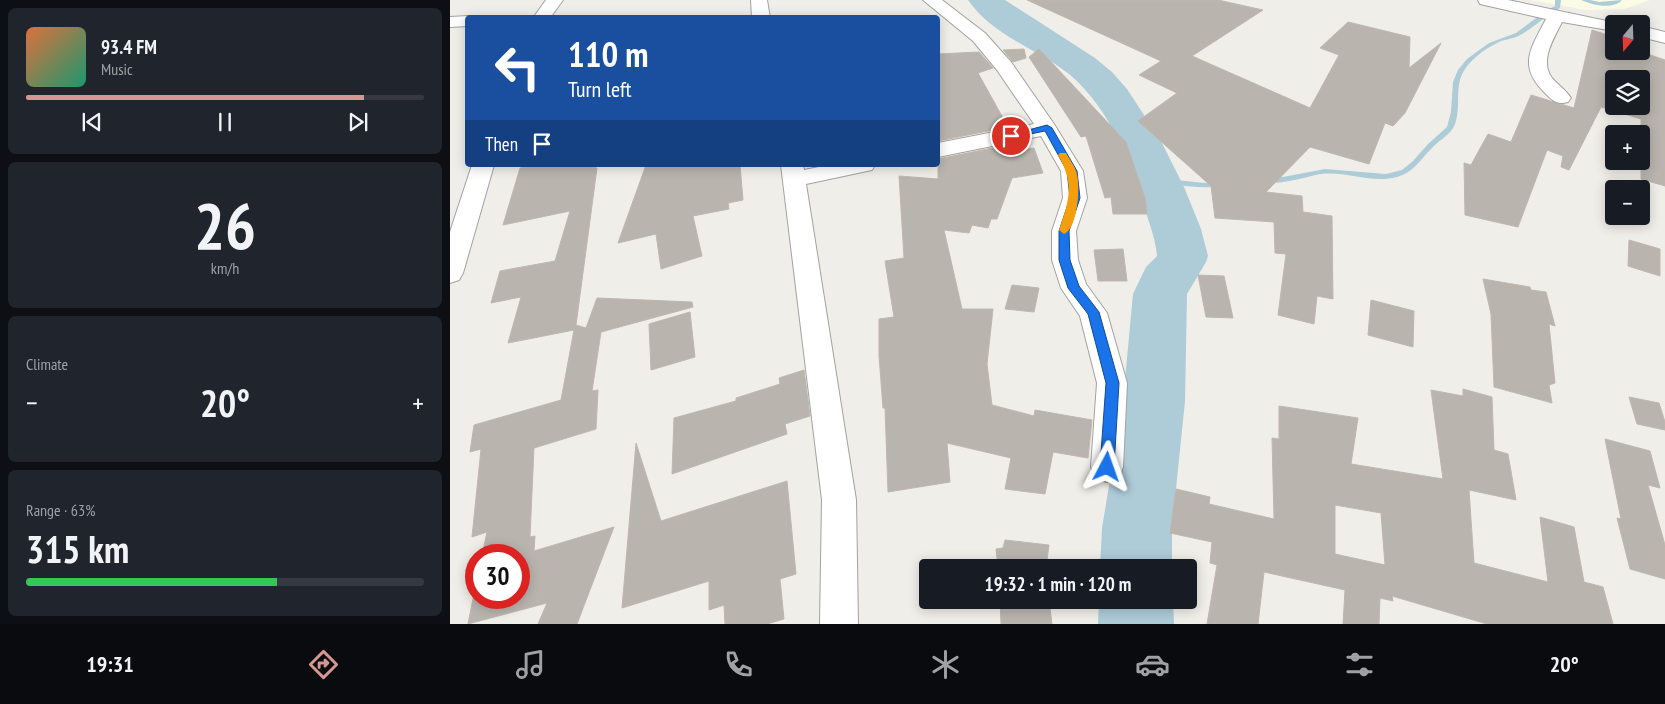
<!DOCTYPE html>
<html lang="en">
<head>
<meta charset="utf-8">
<style>
	body { margin:0; font-family:"PT Sans Narrow",sans-serif; background:#20242c; color:#f1f3f6; height:100vh; display:flex; flex-direction:column; font-size:19px; white-space:nowrap }
	* { box-sizing:border-box; margin:0 }
	p { font-size:16px; color:#9ea1a6 }
	.icon { flex:none; width:28px; height:28px; fill:none; stroke:currentColor; stroke-width:2; stroke-linecap:round; stroke-linejoin:round }
	.map { position:relative; flex:1; overflow:hidden }
	.details { display:flex; flex-direction:column; gap:8px; padding:8px; background:#0d0f14; width:450px }
	.details>* { flex:none }
	.top-card { position:absolute; left:15px; top:15px; width:475px; height:152px; border-radius:5px; box-shadow:0 2px 12px #0003; background:#1a4fa0; color:#fff; overflow:hidden }
	.needle { width:32px; rotate:199deg }
	.controls { position:absolute; left:1155px; top:15px; display:grid; gap:10px }
	.controls a { display:grid; place-items:center; width:45px; height:45px; border-radius:5px; background:#171b24; box-shadow:0 2px 12px #0003; font-size:25px }
	.speed { position:absolute; left:15px; top:544px; display:flex; gap:10px; font-size:25px; font-weight:700; text-align:center }
	.speed>* { display:grid; place-content:center; width:65px; height:65px; border-radius:50%; background:#171b24; box-shadow:0 2px 12px #0003; line-height:1 }
	.speed .limit { border:8px solid #d22; background:#fff; color:#111 }
	.pin { position:absolute; display:grid; place-items:center; width:42px; height:42px; color:#fff; margin:-21px; border:2px solid #fff; border-radius:50%; box-shadow:0 1px 5px #0007 }
	.me { position:absolute; width:55px; margin:-28px; rotate:4deg; stroke-linejoin:round; filter:drop-shadow(0 0 4px #0008) }
	.turn { display:flex; align-items:center; gap:18px; height:105px; padding:0 20px; font-size:22px }
	.turn .icon { width:65px; height:65px; stroke-width:2.5 }
	.turn b { display:block; font-size:35px; line-height:42px }
	.then { display:flex; align-items:center; height:48px; padding:0 20px; background:#0003; gap:10px; font-size:19px }
	.big { font-size:38px; font-weight:600; line-height:1.1 }
	.details .tile { flex:1; display:flex; flex-direction:column; justify-content:center; gap:8px; min-width:0; padding:0 18px; border-radius:8px; background:#20242c }
	.details .dial { align-items:center; gap:0 }
	.dial b { font-size:65px; line-height:1 }
	.song { display:flex; align-items:center; gap:15px }
	.cover { width:60px; height:60px; border-radius:8px; background:linear-gradient(135deg,hsl(20 70% 55%),hsl(160 70% 35%)) }
	.played { height:5px; border-radius:2px; background:linear-gradient(90deg,#d89692 85%,#363941 85%) }
	.keys { display:flex; justify-content:space-around; direction:ltr }
	.heat { display:flex; justify-content:space-between; align-items:center; font-size:28px; direction:ltr }
	.charge { height:8px; border-radius:4px; background:linear-gradient(90deg,#34c759 63%,#363941 0) }
	.trip { position:absolute; left:469px; top:559px; width:278px; height:50px; border-radius:5px; background:#171b24; box-shadow:0 2px 12px #0003; font-weight:600; line-height:50px; text-align:center }
	.dock { display:flex; height:80px; justify-content:space-around; align-items:center; background:#090b0e; color:#9ea1a6 }
	.dock .icon { width:35px; height:35px }
	.dock .on { color:#d89692 }
	.dock b { font-size:22px; color:#f1f3f6 }
	main { display:flex; flex:1; min-height:0 }
	.map>svg:first-child { display:block }
	.education { fill:#fafce5 }
	.lines { fill:none; stroke-linecap:round; stroke-linejoin:round }
	.stream { fill:#aecbd8; fill-rule:evenodd }
	.river { fill:#aecbd8; fill-rule:evenodd }
	.building { fill:#b9b4ae; stroke:#c0b7ac; fill-rule:evenodd }
	.minor-casing { stroke:#a2a2a2; stroke-width:2 }
	.minor { fill:#fff; fill-rule:evenodd }
	.route { fill:#1a73e8; stroke:#114b97 }
	.slow { fill:#f59e0b }
</style>
</head>
<body>
<main>
<section class="details">
<div class="tile">
<div class="song"><i class="cover"></i><div><b>93.4 FM</b><p>Music</p></div></div>
<div class="played"></div>
<div class="keys"><svg class="icon" aria-label="previous" viewBox="0 0 24 24"><path d="M18 5L8 12l10 7zM5 5v14"/></svg><svg class="icon" aria-label="pause" viewBox="0 0 24 24"><path d="M8 5v14M16 5v14"/></svg><svg class="icon" aria-label="next" viewBox="0 0 24 24"><path d="M6 5l10 7-10 7zM19 5v14"/></svg></div>
</div>
<div class="tile dial"><b>26</b><p>km/h</p></div>
<div class="tile"><p>Climate</p>
<div class="heat"><a>−</a><b class="big">20°</b><a>+</a></div>
</div>
<div class="tile"><p>Range · 63%</p><b class="big">315 km</b><div class="charge"></div></div>
</section>
<div class="map">
<svg width="1215" height="624" viewBox="0 0 1215 624">
	<rect width="100%" height="100%" fill="#f0eee8"/>
	<!-- education -->
	<path class="education" d="M 1080,0 L 1200,0 L 1175,9 L 1136,10 Z"/>
	<g class="lines">
		<!-- stream -->
		<g class="stream">
			<path d="M 1105,0 L 1111,0 L 1110,8 C 1096,15 1086,26 1072,34 C 1066,38 1058,39 1051,41 C 1038,47 1023,57 1015,69 C 1004,85 1011,103 1006,121 C 1003,134 990,139 982,148 C 970,160 963,173 947,177 C 922,184 897,171 871,174 C 858,176 823,188 812,180 L 816,178 L 833,177 L 875,169 L 936,174 L 952,170 L 963,161 L 978,144 L 997,127 L 1001,112 L 1003,82 L 1008,70 L 1017,59 L 1039,43 L 1066,33 L 1094,12 L 1105,6 Z"/>
			<path d="M 1131,0 L 1140,0 L 1149,2 L 1172,0 C 1163,10 1142,5 1131,0 Z"/>
			<path d="M 705,178 L 755,183 L 771,181 L 775,183 C 762,192 724,184 708,182 L 705,182 Z"/>
		</g>
		<!-- river -->
		<g class="river">
			<path d="M 518,0 L 555,0 L 645,58 L 662,72 L 677,89 L 711,141 L 734,187 L 751,229 L 758,256 L 756,262 L 737,294 L 735,401 L 722,528 L 722,568 L 650,568 L 652,528 L 673,401 L 683,294 L 696,267 L 707,256 C 706,243 702,231 698,219 C 683,168 661,109 619,74 C 587,49 542,35 518,0 Z"/>
			<path d="M 649,600 L 723,600 L 724,624 L 648,624 Z"/>
		</g>
	</g>
	<!-- building -->
	<g class="building">
		<path d="M 577,0 L 768,0 L 813,10 L 742,56 L 860,108 L 889,55 L 870,48 L 898,22 L 960,37 L 959,68 L 991,43 L 955,113 L 943,126 L 935,123 L 919,164 L 860,147 L 816,192 L 852,196 L 853,212 L 882,216 L 883,299 L 867,296 L 864,324 L 828,315 L 836,254 L 825,253 L 824,222 L 765,218 L 761,186 L 688,121 L 727,93 L 689,75 L 711,61 Z"/>
		<path d="M 1142,30 L 1164,37 L 1164,51 L 1191,51 L 1191,46 L 1192,52 L 1215,60 L 1215,186 L 1191,179 L 1191,119 L 1151,107 L 1119,170 L 1111,167 L 1113,156 L 1097,150 L 1068,227 L 1015,215 L 1014,163 L 1021,165 L 1038,134 L 1061,142 L 1081,95 L 1124,108 ZM 1164,79 L 1191,79 L 1191,106 L 1164,106 Z"/>
		<path d="M 574,49 L 576,58 L 563,62 L 553,50 Z"/>
		<path d="M 589,49 L 676,142 L 695,198 L 697,214 L 663,214 L 661,197 L 655,198 L 636,136 L 631,137 L 579,57 Z"/>
		<path d="M 529,52 L 543,68 L 528,73 L 558,127 L 488,141 L 488,54 Z"/>
		<path d="M 567,143 L 570,150 L 584,148 L 593,173 L 562,178 L 547,219 L 541,219 L 538,228 L 522,225 L 519,233 L 494,230 L 512,309 L 543,309 L 537,364 L 542,405 L 584,416 L 585,410 L 642,420 L 638,458 L 603,452 L 595,494 L 555,489 L 561,458 L 497,443 L 500,482 L 438,492 L 435,408 L 433,408 L 429,356 L 429,319 L 444,317 L 435,261 L 454,258 L 449,176 L 488,179 L 488,159 Z"/>
		<path d="M 88,165 L 144,165 L 143,167 L 147,168 L 126,325 L 136,328 L 147,298 L 242,302 L 243,307 L 151,332 L 142,391 L 148,390 L 146,429 L 84,448 L 80,537 L 85,536 L 84,551 L 164,527 L 127,624 L 88,624 L 97,603 L 18,624 L 26,583 L 26,598 L 69,598 L 69,555 L 32,555 L 37,532 L 22,537 L 31,449 L 20,452 L 24,425 L 111,400 L 124,330 L 58,343 L 71,297 L 41,303 L 50,271 L 105,261 L 120,211 L 53,225 L 70,168 Z"/>
		<path d="M 196,165 L 290,165 L 293,200 L 278,203 L 279,209 L 243,216 L 252,256 L 211,269 L 206,234 L 168,243 Z"/>
		<path d="M 1179,240 L 1210,249 L 1210,276 L 1178,266 Z"/>
		<path d="M 673,249 L 677,281 L 648,281 L 644,250 Z"/>
		<path d="M 748,275 L 774,276 L 783,318 L 756,317 Z"/>
		<path d="M 1033,279 L 1080,287 L 1081,290 L 1096,292 L 1105,326 L 1099,324 L 1105,383 L 1099,385 L 1102,403 L 1044,387 L 1041,314 Z"/>
		<path d="M 562,285 L 589,288 L 584,312 L 555,309 Z"/>
		<path d="M 921,300 L 964,311 L 963,347 L 918,335 Z"/>
		<path d="M 240,312 L 245,357 L 201,370 L 199,324 Z"/>
		<path d="M 354,370 L 360,416 L 335,424 L 337,434 L 222,474 L 224,418 L 286,401 L 286,398 L 330,384 L 329,378 Z"/>
		<path d="M 1013,389 L 1042,397 L 1044,450 L 1058,454 L 1066,500 L 1019,490 L 1024,563 L 1098,582 L 1090,517 L 1124,527 L 1134,582 L 1153,587 L 1163,624 L 1037,624 L 942,596 L 943,601 L 930,598 L 929,624 L 893,624 L 895,590 L 814,572 L 808,624 L 757,624 L 767,565 L 760,563 L 762,542 L 720,533 L 726,489 L 760,497 L 759,504 L 824,519 L 822,438 L 829,439 L 829,406 L 908,418 L 901,464 L 993,479 L 981,390 L 1013,396 ZM 885,505 L 931,513 L 935,565 L 885,554 Z"/>
		<path d="M 1179,397 L 1209,403 L 1215,422 L 1215,430 L 1187,424 Z"/>
		<path d="M 1155,439 L 1200,451 L 1210,488 L 1198,485 L 1215,545 L 1215,579 L 1180,569 L 1167,518 L 1171,519 Z"/>
		<path d="M 186,443 L 211,521 L 337,481 L 346,574 L 330,579 L 334,619 L 317,624 L 275,624 L 274,605 L 259,610 L 259,581 L 172,608 Z"/>
		<path d="M 555,540 L 599,545 L 596,568 L 548,568 L 546,549 L 553,548 Z"/>
		<path d="M 550,600 L 599,600 L 602,624 L 551,624 Z"/>
	</g>
	<g class="lines">
		<defs>
			<g id="minor">
				<path d="M 96,0 L 113,0 L 100,18 L 83,18 Z"/>
				<path d="M 301,0 L 317,0 L 320,18 L 302,18 Z"/>
				<path d="M 473,0 L 492,0 L 535,33 L 561,62 L 604,124 L 633,171 L 637,198 L 626,231 L 628,260 L 636,284 L 657,313 L 677,383 L 673,467 L 669,478 L 657,482 L 645,478 L 641,467 L 647,383 L 630,316 L 611,288 L 602,260 L 602,231 L 613,198 L 611,171 L 591,136 L 488,157 L 488,143 L 584,124 L 547,70 L 523,41 Z"/>
				<path d="M 1028,0 L 1058,0 L 1171,24 L 1164,24 L 1164,31 L 1112,22 C 1104,38 1089,61 1102,78 C 1108,85 1116,90 1121,98 L 1118,102 C 1107,105 1103,101 1095,93 C 1067,66 1081,48 1096,19 L 1030,4 Z"/>
				<path d="M 18,16 L 24,18 L 18,18 L 18,26 L 0,27 L 0,17 Z"/>
				<path d="M 1191,26 L 1215,32 L 1215,43 L 1191,37 Z"/>
				<path d="M 22,165 L 44,165 L 13,273 L 9,280 L 0,283 L 0,232 Z"/>
				<path d="M 331,165 L 353,165 L 354,170 L 379,165 L 425,165 L 422,170 L 356,184 L 406,500 L 408,624 L 370,624 L 372,500 Z"/>
			</g>
		</defs>
		<!-- minor casing -->
		<use href="#minor" class="minor-casing"/>
		<!-- minor -->
		<use href="#minor" class="minor"/>
	</g>
	<!-- route -->
	<path class="route" d="M 597,125 L 602,128 L 627,171 L 630,198 L 619,231 L 620,260 L 629,286 L 649,312 L 669,383 L 664,467 L 662,472 L 657,473 L 652,472 L 650,467 L 656,383 L 638,314 L 618,288 L 609,260 L 609,231 L 620,198 L 617,171 L 595,131 L 561,138 L 556,136 Z"/>
	<!-- slow -->
	<path class="slow" d="M 610,153 L 616,153 C 619,159 624,165 626,171 C 631,183 628,229 614,234 L 609,230 C 619,201 625,184 608,155 Z"/>
</svg>
<div class="controls">
<a><svg class="needle" viewBox="-14 -14 28 28"><path d="M0-13l5 13h-10z" fill="#e53935"/><path d="M0 13l5-13h-10z" fill="#9ea1a6"/></svg></a>
<a><svg class="icon" aria-label="layers" viewBox="0 0 24 24"><path d="M12 4l9 5-9 5-9-5zM3 14l9 5 9-5"/></svg></a>
<a>+</a>
<a>−</a>
</div>
<div class="speed"><div class="limit">30</div></div>
<div class="pin" style="left:561px;top:136px;background:#d93025"><svg class="icon" aria-label="arrive" viewBox="0 0 24 24"><path d="M6 21V4h12l-3 4 3 4H6"/></svg></div>
<svg class="me" style="left:657px;top:467px" viewBox="-20 -20 40 40"><path d="M0-17L14 15 0 8-14 15z" fill="#1a73e8" stroke="#fff" stroke-width="4"/></svg>
<div class="trip">19:32 · 1 min · 120 m</div>
<div class="top-card">
<div class="turn"><svg class="icon" aria-label="left" viewBox="0 0 24 24"><path d="M17 20v-9H6M10 6l-5 5 5 5"/></svg><div><b>110 m</b>Turn left</div></div>
<div class="then">Then<svg class="icon" aria-label="arrive" viewBox="0 0 24 24"><path d="M6 21V4h12l-3 4 3 4H6"/></svg></div>
</div>
</div>
</main>
<nav class="dock">
<b>19:31</b>
<svg class="icon on" aria-label="directions" viewBox="0 0 24 24"><path d="M12 3l9 9-9 9-9-9zM9 14v-3h6M13 9l2 2-2 2"/></svg>
<svg class="icon" aria-label="music" viewBox="0 0 24 24"><path d="M9 18V5l10-2v13"/><circle cx="6" cy="18" r="3"/><circle cx="16" cy="16" r="3"/></svg>
<svg class="icon" aria-label="phone" viewBox="0 0 24 24"><path d="M5 4h4l2 5-3 2q2 4 5 5l2-3 5 2v4C11 20 4 13 5 4z"/></svg>
<svg class="icon" aria-label="climate" viewBox="0 0 24 24"><path d="M12 3v18M4 7l16 10M4 17L20 7"/></svg>
<svg class="icon" aria-label="car" viewBox="0 0 24 24"><path d="M5 17H2v-5l4-1 3-4h7l3 4 3 1v5h-3M9 17h6M6 11h13"/><circle cx="7" cy="17" r="2"/><circle cx="17" cy="17" r="2"/></svg>
<svg class="icon" aria-label="filters" viewBox="0 0 24 24"><path d="M4 7h16M4 17h16"/><circle cx="9" cy="7" r="2"/><circle cx="15" cy="17" r="2"/></svg>
<b>20°</b>
</nav>
</body>
</html>
